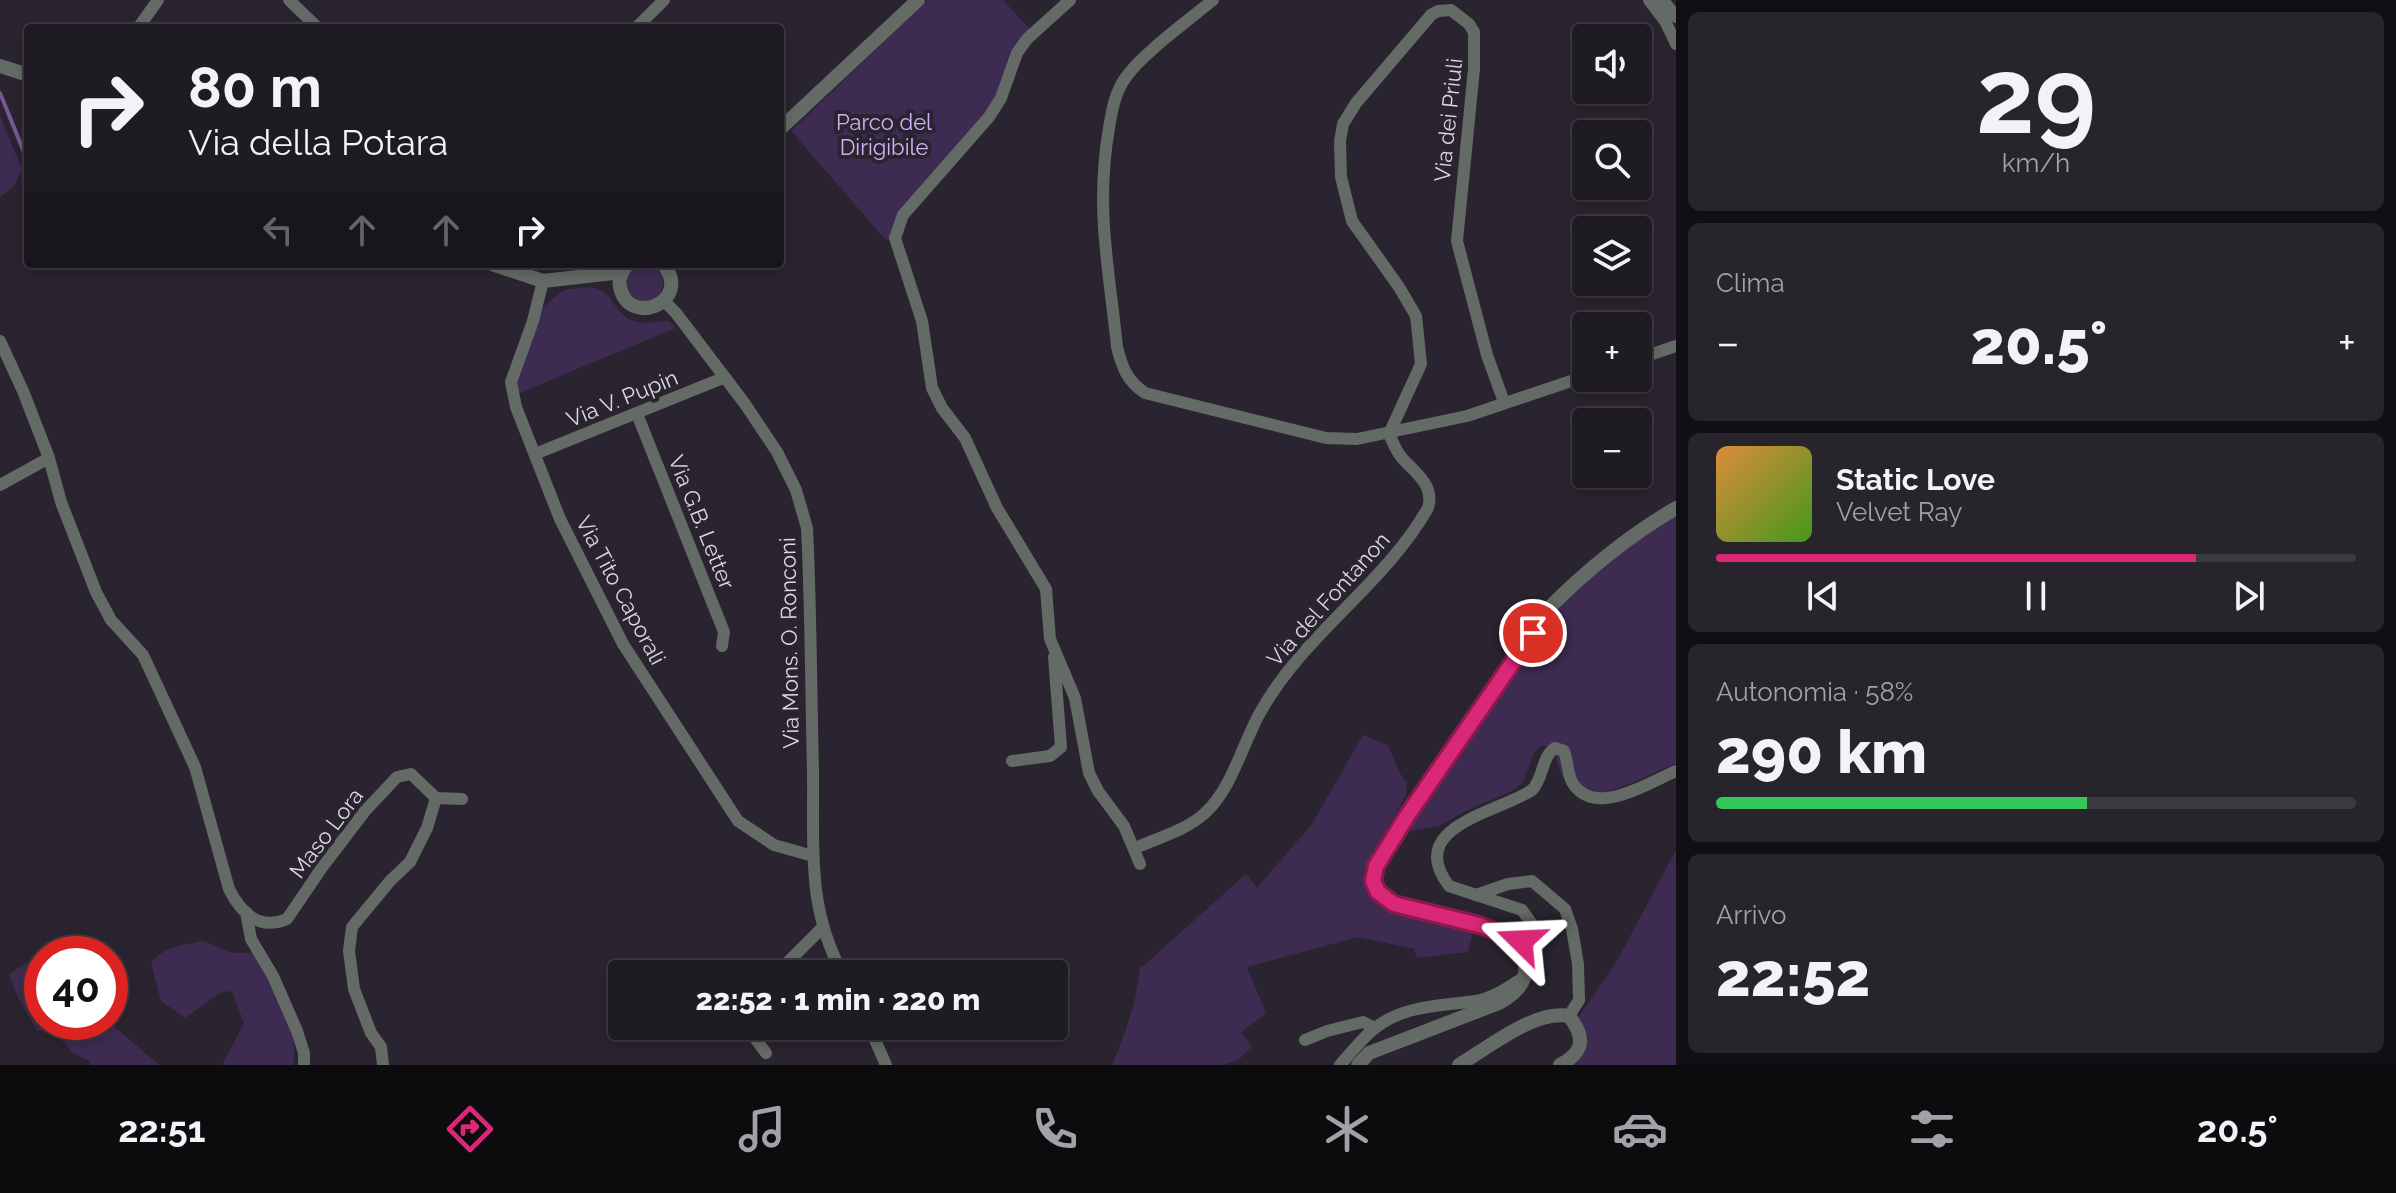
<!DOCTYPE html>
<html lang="it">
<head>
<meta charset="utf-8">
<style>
	body { margin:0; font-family:Raleway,sans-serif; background:#27242b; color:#f1f3f6; height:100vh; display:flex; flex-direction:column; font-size:30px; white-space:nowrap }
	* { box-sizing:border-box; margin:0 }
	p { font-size:26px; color:#a1a1a6 }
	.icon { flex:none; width:44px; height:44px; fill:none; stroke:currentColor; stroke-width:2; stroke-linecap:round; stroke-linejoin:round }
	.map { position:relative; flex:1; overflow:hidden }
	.side { display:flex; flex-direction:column; gap:12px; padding:12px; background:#110f13; width:720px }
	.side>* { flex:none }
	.top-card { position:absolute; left:24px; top:24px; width:760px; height:244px; border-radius:8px; box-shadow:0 4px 12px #0003,0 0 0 2px #3c3941; background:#1f1b23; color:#f1f3f6; overflow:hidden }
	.buttons { position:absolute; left:1572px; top:24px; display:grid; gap:16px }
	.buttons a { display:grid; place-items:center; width:80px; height:80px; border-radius:8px; background:#1f1b23; box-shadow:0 4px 12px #0003,0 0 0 2px #3c3941; font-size:40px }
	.speed { position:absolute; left:24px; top:936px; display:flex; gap:16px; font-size:40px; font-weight:700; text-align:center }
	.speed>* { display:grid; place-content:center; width:104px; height:104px; border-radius:50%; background:#1f1b23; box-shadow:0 4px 12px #0003,0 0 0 2px #3c3941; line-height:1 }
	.speed .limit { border:12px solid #d22; background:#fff; color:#111 }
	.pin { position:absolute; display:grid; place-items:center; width:68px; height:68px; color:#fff; margin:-34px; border:4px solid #fff; border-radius:50%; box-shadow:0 2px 8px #0007 }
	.me { position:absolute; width:88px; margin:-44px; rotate:291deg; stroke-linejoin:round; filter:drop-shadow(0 0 6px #0008) }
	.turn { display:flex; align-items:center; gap:28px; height:168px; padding:0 32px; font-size:36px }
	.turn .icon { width:104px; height:104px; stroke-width:2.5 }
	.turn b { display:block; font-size:56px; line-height:68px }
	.lanes { display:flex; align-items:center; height:76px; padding:0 32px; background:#0003; justify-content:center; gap:40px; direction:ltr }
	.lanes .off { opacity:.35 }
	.big { font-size:60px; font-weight:800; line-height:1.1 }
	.side .card { flex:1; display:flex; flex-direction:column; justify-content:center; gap:12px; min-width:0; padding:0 28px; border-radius:12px; background:#27242b }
	.side .dial { align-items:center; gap:0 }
	.dial b { font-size:104px; line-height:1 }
	.song { display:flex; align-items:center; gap:24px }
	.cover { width:96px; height:96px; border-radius:12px; background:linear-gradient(135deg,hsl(30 70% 55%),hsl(100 70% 35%)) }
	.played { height:8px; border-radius:4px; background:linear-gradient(90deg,#db2777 75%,#3c3941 75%) }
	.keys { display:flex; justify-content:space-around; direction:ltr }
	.heat { display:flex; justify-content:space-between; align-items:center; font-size:44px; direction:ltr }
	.charge { height:12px; border-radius:6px; background:linear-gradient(90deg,#34c759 58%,#3c3941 0) }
	.trip { position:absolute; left:608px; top:960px; width:460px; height:80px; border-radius:8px; background:#1f1b23; box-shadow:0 4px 12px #0003,0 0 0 2px #3c3941; font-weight:800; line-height:80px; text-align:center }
	.tab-bar { display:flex; height:128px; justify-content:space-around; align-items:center; background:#0c0b0e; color:#a1a1a6 }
	.tab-bar .icon { width:56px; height:56px }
	.tab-bar .on { color:#db2777 }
	.tab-bar b { font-size:36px; color:#f1f3f6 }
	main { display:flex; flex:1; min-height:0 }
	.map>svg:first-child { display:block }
	.green { fill:#3e2b51 }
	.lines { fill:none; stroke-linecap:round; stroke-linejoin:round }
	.stream { stroke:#755893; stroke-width:4 }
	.minor { stroke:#646a66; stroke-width:12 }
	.tertiary { stroke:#646a66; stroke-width:14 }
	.route-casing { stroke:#8e194d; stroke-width:20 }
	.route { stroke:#db2777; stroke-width:14 }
	.labels { text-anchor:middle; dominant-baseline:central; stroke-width:8; stroke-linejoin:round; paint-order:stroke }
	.street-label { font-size:22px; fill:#dad7df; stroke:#29242f }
	.park-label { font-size:22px; fill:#d1b0f4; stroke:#29242f }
</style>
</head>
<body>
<main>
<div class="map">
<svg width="1676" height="1065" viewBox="0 0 1676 1065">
	<rect width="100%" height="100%" fill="#29242f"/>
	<!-- green -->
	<g class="green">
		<path d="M 927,0 L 1003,0 L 1032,31 L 998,97 L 890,241 L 884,238 L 791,131 Z"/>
		<path d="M 0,115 L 22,170 L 14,186 L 0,197 Z"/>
		<circle cx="645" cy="283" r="18"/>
		<path d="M 588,287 C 616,290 610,310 631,320 C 643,325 657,321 669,321 L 676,328 L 517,394 L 516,386 L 543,307 L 564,290 Z"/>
		<path d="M 1676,511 L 1676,764 C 1646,773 1589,814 1564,779 C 1558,771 1557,758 1554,749 L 1541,745 L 1535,751 L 1523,782 L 1514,790 L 1463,812 L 1439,826 L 1405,832 L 1568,591 Z"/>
		<path d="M 1363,735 L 1388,745 L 1399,772 L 1407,783 L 1406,795 L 1365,869 C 1364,879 1365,890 1374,898 C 1389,911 1449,921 1472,927 L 1472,936 L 1468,952 L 1417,958 L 1414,949 L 1358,937 L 1247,967 L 1266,1013 L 1241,1032 L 1252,1047 L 1238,1060 L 1223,1065 L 1112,1065 C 1126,1032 1137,1001 1140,965 L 1142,967 L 1246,874 L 1257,888 L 1312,824 Z"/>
		<path d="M 1676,850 L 1676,1065 L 1567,1065 L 1577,1055 L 1577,1019 L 1617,961 Z"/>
		<path d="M 203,941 L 233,953 L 254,953 C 273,989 300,1023 293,1065 L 222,1065 L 244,1023 L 232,992 L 223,991 L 185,1018 L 161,1001 L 151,964 C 160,947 185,945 203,941 Z"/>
		<path d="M 58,952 L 60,954 L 42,954 L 42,1022 L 109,1022 L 159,1065 L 91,1065 L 89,1061 L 73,1053 L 53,1030 L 37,1031 L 17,996 L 9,974 L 41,953 Z"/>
	</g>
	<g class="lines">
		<!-- stream -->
		<path class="stream" d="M 0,93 L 28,162"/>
		<!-- minor -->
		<g class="minor">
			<path d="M 289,0 L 318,28"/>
			<path d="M 1070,0 L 1027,39 L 1017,53 L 1001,98 L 989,117 L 903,215 L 895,238 L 922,321 L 932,388 L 942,408 L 965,438 L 997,508 L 1046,589 L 1050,639 L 1075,698 L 1089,773 L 1098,791 L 1124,826 L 1140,864"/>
			<path d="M 1213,0 C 1189,20 1143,53 1126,77 C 1115,92 1112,110 1109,128 C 1095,209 1109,268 1117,347 C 1122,367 1127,381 1145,393 L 1326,438 L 1357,439 L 1467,416 L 1586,376"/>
			<path d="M 1649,0 L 1665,21 L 1676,44"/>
			<path d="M 1663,0 L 1676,17"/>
			<path d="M 138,28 L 158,0"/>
			<path d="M 636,28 L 664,0"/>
			<path d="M 543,281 L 533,321 L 511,382 L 516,407 L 560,519 L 623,644 L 738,821 L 774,845 L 813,856"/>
			<path d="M 664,301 L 676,313 L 745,404 L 777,452 L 796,490 L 807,528 C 811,609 811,691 813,772 C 814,844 806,908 843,974"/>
			<path d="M 0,341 L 23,391 L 49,458 L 61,502 L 96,592 L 111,620 L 143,655 L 195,767 L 229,889 C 241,913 259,931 287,919 L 323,866 L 365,811 L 397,777 L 411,774 L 436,798 L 462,799"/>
			<path d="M 1638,359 L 1676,346"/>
			<path d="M 637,414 L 724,632 L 722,646"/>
			<path d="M 535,454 L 723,378"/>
			<path d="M 0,485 L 49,458"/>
			<path d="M 1012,761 L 1050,756 L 1061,747 L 1054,657"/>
			<path d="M 1140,846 C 1161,837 1188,829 1205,813 C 1232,789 1243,742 1261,711 C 1304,634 1384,585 1428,508 C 1435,485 1415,473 1402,458 C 1396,451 1393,442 1389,434 L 1421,364 L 1416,316 L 1399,287 L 1352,221 L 1341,177 L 1340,141 L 1343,124 L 1356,103 L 1431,15 L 1438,11 L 1451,10 L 1469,24 L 1474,32 L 1474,69 L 1457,241 L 1487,355 L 1504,402"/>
			<path d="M 1476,895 L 1508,884 L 1532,881 L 1565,909 L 1572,929 L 1578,964 L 1579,1000 L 1569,1016"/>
			<path d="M 246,912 L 251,939 L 273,976 L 297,1031 L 304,1053 L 304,1065"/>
			<path d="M 1521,941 L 1533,935 L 1532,924 L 1522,910 L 1449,886 C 1404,826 1498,813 1532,790 C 1544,778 1541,757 1555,748 L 1564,751 C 1568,761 1567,772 1572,782 C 1594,819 1648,783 1676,771"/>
			<path d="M 776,974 L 822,928"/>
			<path d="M 752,1026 L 755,1038 L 766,1053"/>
			<path d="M 869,1026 L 886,1065"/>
			<path d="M 1305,1040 L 1327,1031 L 1363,1022 L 1375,1028"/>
			<path d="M 383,1065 L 381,1047 L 371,1033 L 354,989 L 349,951 L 352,927 L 390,881 L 410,862 L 427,828 L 436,798"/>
			<path d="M 1340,1065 C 1351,1053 1362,1038 1375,1028 C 1404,1005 1441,1006 1476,1001 C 1493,998 1507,988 1521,979"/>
		</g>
		<!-- tertiary -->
		<g class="tertiary">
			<path d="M 0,66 L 28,75"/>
			<path d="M 780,129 L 918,0"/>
			<path d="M 492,264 L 543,281 L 622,272"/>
			<path d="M 628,264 C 622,271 618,278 620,287 C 629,329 694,301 663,264"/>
			<path d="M 1358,1065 L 1369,1053 L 1499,1003 C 1529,986 1529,972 1521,941 L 1479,925 L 1394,904 L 1378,892 L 1373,881 L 1376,866 L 1407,816 L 1551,606 C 1589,568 1630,535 1676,508"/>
			<path d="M 1459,1065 C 1489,1047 1534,1010 1569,1016 C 1586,1038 1584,1052 1560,1065"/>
		</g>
	</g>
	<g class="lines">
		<defs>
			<path id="route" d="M 1521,941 L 1479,925 L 1394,904 L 1378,892 L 1373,881 L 1376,866 L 1407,816 L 1533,633"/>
		</defs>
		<!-- route casing -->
		<use href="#route" class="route-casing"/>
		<!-- route -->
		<use href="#route" class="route"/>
	</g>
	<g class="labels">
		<!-- street labels -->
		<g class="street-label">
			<text transform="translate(1448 120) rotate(-84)">Via dei Priuli</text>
			<text transform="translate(622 398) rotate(-22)">Via V. Pupin</text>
			<text transform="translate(702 522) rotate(68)">Via G.B. Letter</text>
			<text transform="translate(621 590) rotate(62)">Via Tito Caporali</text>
			<text transform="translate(1328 599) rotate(-48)">Via del Fontanon</text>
			<text transform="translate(789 643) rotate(-91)">Via Mons. O. Ronconi</text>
			<text transform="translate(326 833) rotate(-53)">Maso Lora</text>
		</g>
		<!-- park labels -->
		<g class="park-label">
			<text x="884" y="122">Parco del<tspan x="884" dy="25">Dirigibile</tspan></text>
		</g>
	</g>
</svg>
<div class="buttons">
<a><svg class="icon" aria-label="sound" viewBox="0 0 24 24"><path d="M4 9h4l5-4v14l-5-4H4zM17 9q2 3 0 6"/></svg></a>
<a><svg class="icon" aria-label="search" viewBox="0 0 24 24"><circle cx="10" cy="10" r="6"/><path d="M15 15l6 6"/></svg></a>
<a><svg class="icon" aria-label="layers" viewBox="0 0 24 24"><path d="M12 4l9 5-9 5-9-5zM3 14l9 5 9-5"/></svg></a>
<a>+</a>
<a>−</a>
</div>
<div class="speed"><div class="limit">40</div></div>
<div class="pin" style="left:1533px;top:633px;background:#d93025"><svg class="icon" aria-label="arrive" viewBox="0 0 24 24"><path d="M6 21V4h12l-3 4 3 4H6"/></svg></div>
<svg class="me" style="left:1521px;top:941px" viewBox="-20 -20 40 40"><path d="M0-17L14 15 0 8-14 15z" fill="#db2777" stroke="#fff" stroke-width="4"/></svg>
<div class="trip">22:52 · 1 min · 220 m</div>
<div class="top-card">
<div class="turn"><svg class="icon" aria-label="right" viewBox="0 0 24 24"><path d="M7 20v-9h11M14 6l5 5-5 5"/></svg><div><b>80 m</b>Via della Potara</div></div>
<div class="lanes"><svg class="icon off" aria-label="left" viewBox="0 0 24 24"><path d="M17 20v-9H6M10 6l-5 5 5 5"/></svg><svg class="icon off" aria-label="ahead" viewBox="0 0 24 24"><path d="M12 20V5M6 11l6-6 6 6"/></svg><svg class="icon off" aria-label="ahead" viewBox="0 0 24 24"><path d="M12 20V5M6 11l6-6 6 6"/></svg><svg class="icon" aria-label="right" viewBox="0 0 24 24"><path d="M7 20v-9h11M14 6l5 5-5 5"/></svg></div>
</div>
</div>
<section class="side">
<div class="card dial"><b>29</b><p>km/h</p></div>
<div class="card"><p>Clima</p>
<div class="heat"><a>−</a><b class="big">20.5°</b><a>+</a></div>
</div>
<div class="card">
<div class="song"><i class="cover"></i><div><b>Static Love</b><p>Velvet Ray</p></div></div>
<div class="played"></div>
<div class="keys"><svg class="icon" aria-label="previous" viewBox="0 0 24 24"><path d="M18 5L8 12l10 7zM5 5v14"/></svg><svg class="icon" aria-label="pause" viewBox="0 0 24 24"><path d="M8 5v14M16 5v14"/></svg><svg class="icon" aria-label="next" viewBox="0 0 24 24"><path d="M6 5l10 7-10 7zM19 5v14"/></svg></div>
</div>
<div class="card"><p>Autonomia · 58%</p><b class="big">290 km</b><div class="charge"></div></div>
<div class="card"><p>Arrivo</p><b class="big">22:52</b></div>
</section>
</main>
<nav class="tab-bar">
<b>22:51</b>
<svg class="icon on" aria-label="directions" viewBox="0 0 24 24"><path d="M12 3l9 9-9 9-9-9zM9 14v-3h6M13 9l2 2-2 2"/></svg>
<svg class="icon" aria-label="music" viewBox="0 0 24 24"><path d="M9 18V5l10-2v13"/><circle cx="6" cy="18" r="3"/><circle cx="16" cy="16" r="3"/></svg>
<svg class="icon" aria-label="phone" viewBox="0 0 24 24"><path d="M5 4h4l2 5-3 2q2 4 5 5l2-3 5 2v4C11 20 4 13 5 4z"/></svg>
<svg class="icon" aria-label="climate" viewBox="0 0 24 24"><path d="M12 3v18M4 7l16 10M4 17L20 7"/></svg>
<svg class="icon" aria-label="car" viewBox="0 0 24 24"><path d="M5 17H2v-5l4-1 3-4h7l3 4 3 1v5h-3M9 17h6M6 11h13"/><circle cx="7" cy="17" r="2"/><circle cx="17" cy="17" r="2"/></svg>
<svg class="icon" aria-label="filters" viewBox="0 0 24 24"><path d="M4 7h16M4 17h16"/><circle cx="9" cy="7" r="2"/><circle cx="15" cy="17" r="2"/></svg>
<b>20.5°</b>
</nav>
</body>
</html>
